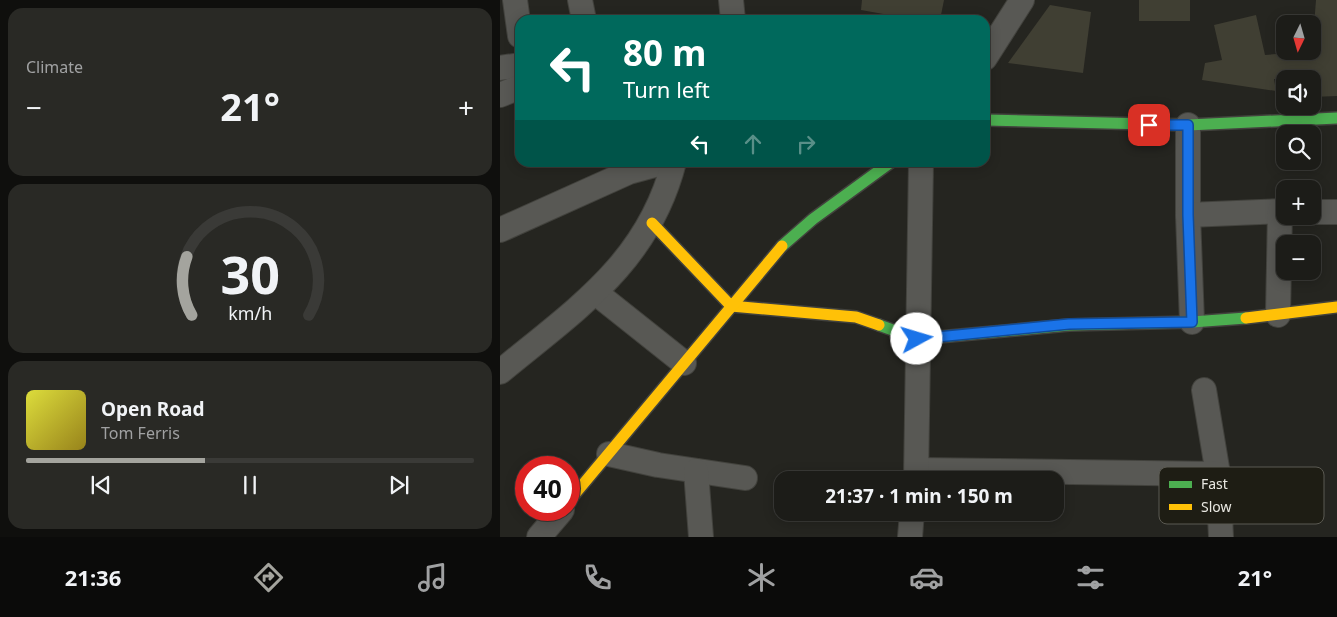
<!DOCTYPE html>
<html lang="en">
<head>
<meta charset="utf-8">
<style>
	body { margin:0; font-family:"Noto Sans",sans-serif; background:#292925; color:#f1f3f6; height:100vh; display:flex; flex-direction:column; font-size:19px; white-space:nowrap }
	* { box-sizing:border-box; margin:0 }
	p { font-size:16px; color:#a0a1a2 }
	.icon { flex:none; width:28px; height:28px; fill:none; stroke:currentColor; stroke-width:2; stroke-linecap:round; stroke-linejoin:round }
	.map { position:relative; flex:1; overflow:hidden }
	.sheet { display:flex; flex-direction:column; gap:8px; padding:8px; background:#0f0f0d; width:500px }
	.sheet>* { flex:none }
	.banner { position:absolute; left:15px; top:15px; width:475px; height:152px; border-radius:15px; box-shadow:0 2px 12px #0003,0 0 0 1px #3a3a37; background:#00695c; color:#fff; overflow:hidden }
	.needle { width:32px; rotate:185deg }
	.controls { position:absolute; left:776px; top:15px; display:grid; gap:10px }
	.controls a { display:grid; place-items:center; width:45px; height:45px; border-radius:10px; background:#1c1c18; box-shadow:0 2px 12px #0003,0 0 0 1px #3a3a37; font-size:25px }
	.speed { position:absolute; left:15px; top:456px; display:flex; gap:10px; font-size:25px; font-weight:700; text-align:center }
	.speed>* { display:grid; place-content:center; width:65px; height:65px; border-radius:50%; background:#1c1c18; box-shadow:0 2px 12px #0003,0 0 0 1px #3a3a37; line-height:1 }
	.speed .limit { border:8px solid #d22; background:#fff; color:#111 }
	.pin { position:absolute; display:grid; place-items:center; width:42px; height:42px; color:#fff; margin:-21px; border-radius:10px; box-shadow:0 2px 8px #0006 }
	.me { position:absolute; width:55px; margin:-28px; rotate:84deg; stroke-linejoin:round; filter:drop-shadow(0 0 4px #0008) }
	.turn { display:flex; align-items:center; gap:18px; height:105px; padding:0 25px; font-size:22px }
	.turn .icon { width:65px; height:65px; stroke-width:2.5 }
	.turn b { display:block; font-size:35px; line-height:42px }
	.lanes { display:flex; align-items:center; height:48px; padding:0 25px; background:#0003; justify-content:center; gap:25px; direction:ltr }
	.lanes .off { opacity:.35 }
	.big { font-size:38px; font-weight:700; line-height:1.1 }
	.sheet .widget { flex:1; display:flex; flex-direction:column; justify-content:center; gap:8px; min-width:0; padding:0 18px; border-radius:15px; background:#292925 }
	.sheet .dial { align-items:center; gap:0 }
	.dial svg { height:130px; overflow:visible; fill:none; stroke:#3a3a37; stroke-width:7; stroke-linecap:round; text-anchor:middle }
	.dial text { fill:#f1f3f6; stroke:none }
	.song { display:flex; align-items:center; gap:15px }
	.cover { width:60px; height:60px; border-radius:8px; background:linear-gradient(135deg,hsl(60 70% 55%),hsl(50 70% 35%)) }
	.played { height:5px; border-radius:2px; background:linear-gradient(90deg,#a4a49e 40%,#3a3a37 40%) }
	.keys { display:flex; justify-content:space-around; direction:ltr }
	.heat { display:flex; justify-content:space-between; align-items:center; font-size:28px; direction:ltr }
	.trip { position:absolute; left:274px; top:471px; width:290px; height:50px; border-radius:15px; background:#1c1c18; box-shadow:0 2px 12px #0003,0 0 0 1px #3a3a37; font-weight:700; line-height:50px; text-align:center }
	.tab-bar { display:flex; height:80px; justify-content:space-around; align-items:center; background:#0b0b0a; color:#a0a1a2 }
	.tab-bar .icon { width:35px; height:35px }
	.tab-bar .on { color:#a4a49e }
	.tab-bar b { font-size:22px; color:#f1f3f6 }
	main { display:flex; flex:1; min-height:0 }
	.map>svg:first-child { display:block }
	.building { fill:#403f33 }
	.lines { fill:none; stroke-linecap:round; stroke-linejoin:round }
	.street-casing { stroke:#42423d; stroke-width:26 }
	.fast-casing { stroke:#42423d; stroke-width:14 }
	.slow-casing { stroke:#42423d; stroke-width:14 }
	.street { stroke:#585854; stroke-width:24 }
	.fast { stroke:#4caf50; stroke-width:11 }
	.slow { stroke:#ffc107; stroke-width:11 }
	.route-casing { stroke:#114b97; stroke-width:12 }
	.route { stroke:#1a73e8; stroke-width:9 }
	.key { fill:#1e1d14; stroke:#5b5a52; stroke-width:1 }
	.key-label { font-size:14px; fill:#e9e8e2 }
</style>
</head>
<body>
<main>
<section class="sheet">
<div class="widget"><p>Climate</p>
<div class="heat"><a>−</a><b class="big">21°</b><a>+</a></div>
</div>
<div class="widget dial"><svg viewBox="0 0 100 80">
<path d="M14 69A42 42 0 1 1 86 69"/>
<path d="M14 69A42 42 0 0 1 11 33" stroke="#a4a49e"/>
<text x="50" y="56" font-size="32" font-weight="700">30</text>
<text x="50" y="72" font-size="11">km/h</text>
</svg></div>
<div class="widget">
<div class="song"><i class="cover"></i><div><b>Open Road</b><p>Tom Ferris</p></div></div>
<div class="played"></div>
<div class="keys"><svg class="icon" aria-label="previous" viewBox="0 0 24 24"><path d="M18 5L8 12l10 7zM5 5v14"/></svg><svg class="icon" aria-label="pause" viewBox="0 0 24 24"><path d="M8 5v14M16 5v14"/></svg><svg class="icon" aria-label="next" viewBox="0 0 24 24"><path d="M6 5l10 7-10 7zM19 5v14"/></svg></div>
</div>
</section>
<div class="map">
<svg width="837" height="537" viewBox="0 0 837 537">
	<rect width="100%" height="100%" fill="#252520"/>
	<!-- building -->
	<g class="building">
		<path d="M 362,0 L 444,0 L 440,20 L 417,20 L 361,10 Z"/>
		<rect x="639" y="0" width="51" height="21"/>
		<path d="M 816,0 L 837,0 L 837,96 L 812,97 L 812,79 L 774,79 L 776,91 L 702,80 L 705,63 L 722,60 L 714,25 L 756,15 L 765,55 L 812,51 Z"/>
		<path d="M 550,5 L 591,12 L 583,73 L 508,63 Z"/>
	</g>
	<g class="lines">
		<defs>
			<g id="street">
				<path d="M 15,0 L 20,36"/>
				<path d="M 80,0 L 84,20"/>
				<path d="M 231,0 L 233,20"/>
				<path d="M 485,58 L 522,0"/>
				<path d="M 0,68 L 20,65"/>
				<path d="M 0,95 L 20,87"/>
				<path d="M 688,125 L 688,215 L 692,322"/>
				<path d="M 812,212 L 837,212"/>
				<path d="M 688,215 L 785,211"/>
				<path d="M 0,230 L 129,172 L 166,162"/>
				<path d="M 96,293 L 184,363"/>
				<path d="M 778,315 L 780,211"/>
				<path d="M 0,372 C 76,309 148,263 174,162"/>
				<path d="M 704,390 L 718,474 L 721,537"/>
				<path d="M 109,454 L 158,465 L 245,478"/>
				<path d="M 417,470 L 718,474"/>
				<path d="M 196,471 L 201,537"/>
				<path d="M 416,480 L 421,162"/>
				<path d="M 39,537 L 62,510"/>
				<path d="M 410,537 L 412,512"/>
			</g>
			<g id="fast">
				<path d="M 485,120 L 688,125 L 837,118"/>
				<path d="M 282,246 L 313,219 L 391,162"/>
				<path d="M 379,325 L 417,339 L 569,325 L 692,322 L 746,318"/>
			</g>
			<g id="slow">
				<path d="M 152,223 L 231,306 L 356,317 L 379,325"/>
				<path d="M 746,318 L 837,307"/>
				<path d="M 69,501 L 282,246"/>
			</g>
		</defs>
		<!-- street casing -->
		<use href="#street" class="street-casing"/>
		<!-- fast casing -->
		<use href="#fast" class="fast-casing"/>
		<!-- slow casing -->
		<use href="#slow" class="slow-casing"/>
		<!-- street -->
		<use href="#street" class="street"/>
		<!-- fast -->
		<use href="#fast" class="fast"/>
		<!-- slow -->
		<use href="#slow" class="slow"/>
	</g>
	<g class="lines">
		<defs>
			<path id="route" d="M 417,339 L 569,324 L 692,322 L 688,215 L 688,125 L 649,125"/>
		</defs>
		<!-- route casing -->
		<use href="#route" class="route-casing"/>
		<!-- route -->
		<use href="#route" class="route"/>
	</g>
	<!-- legend -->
	<rect x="659" y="467" width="165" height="57" rx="8" class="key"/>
	<rect x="669" y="481" width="23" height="7" fill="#4caf50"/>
	<rect x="669" y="504" width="23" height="6" fill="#ffc107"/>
	<g class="key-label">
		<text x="701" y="489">Fast</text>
		<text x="701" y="512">Slow</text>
	</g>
</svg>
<div class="controls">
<a><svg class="needle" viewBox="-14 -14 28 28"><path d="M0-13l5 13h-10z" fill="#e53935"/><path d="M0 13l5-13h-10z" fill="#a0a1a2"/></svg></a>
<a><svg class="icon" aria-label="sound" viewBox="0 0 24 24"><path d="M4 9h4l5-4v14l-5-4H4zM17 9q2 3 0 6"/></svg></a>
<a><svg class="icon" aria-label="search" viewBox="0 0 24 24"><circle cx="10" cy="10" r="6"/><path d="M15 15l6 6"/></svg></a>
<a>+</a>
<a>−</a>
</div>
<div class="speed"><div class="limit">40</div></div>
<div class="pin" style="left:649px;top:125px;background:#d93025"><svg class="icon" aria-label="arrive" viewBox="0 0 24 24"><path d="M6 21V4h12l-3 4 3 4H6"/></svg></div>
<svg class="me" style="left:417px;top:339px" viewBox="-20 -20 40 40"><circle r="19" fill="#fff"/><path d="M0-13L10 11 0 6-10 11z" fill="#1a73e8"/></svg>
<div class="trip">21:37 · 1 min · 150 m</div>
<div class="banner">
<div class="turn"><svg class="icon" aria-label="left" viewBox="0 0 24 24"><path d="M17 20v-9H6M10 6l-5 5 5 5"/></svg><div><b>80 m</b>Turn left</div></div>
<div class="lanes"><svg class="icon" aria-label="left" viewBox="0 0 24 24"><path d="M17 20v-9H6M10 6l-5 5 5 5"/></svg><svg class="icon off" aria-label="ahead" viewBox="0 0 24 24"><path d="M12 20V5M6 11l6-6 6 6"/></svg><svg class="icon off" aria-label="right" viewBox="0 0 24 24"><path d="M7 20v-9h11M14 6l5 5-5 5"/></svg></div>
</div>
</div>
</main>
<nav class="tab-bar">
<b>21:36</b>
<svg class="icon on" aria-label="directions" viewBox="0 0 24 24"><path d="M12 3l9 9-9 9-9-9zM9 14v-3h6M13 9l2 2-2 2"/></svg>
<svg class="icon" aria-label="music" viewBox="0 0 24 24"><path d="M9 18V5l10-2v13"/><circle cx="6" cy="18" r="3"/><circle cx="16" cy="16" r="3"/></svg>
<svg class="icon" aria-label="phone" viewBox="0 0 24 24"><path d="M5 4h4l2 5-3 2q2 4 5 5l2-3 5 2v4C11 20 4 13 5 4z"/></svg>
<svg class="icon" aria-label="climate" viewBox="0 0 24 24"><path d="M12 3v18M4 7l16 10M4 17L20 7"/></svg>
<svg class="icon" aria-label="car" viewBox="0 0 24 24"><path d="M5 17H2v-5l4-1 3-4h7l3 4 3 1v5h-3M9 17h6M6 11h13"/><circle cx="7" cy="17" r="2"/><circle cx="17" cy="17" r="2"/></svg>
<svg class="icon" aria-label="filters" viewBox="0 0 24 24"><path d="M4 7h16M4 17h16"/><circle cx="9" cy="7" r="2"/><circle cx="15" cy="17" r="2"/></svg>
<b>21°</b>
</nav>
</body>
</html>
